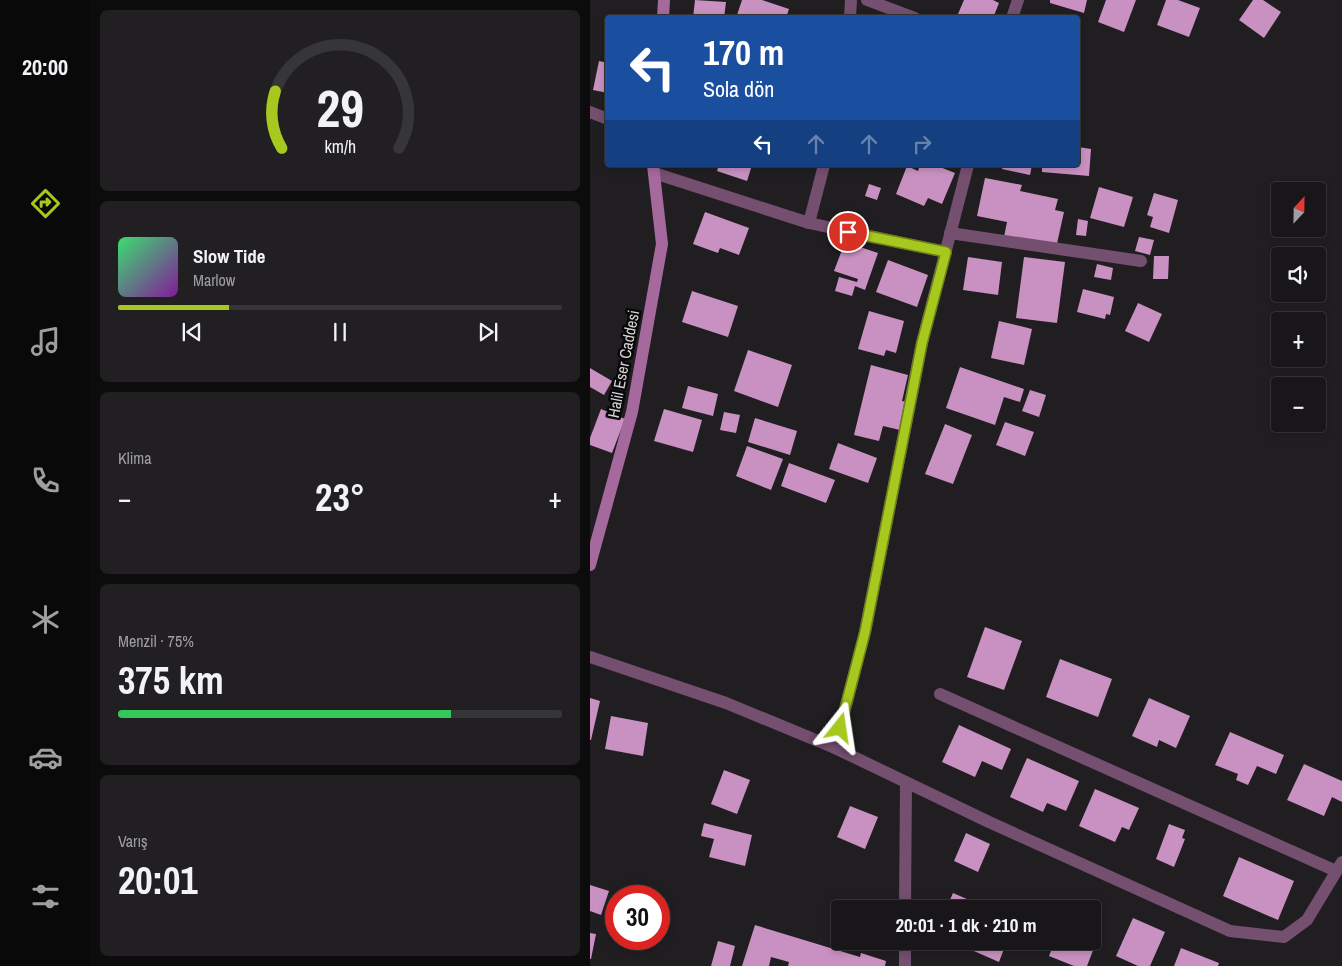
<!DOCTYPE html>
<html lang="tr">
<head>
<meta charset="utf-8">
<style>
	body { margin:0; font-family:"Archivo Narrow",sans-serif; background:#211f21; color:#f1f3f6; height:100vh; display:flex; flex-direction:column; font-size:19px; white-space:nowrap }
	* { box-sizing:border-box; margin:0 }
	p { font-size:16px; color:#9f9fa2 }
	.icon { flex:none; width:28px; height:28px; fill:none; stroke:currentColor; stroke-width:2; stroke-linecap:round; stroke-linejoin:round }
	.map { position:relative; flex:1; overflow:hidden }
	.details { display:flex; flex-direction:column; gap:10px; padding:10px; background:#0d0c0d; width:500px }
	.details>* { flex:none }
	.top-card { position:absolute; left:15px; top:15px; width:475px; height:152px; border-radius:5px; box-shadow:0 2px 8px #0003,0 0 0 1px #363537; background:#1a4fa0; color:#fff; overflow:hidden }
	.needle { width:32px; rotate:22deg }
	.fabs { position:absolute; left:681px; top:182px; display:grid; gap:10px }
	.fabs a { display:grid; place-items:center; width:55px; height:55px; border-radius:5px; background:#181618; box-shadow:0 2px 8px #0003,0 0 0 1px #363537; font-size:25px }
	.speed { position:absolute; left:15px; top:885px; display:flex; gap:10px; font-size:25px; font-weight:700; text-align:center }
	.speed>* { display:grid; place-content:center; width:65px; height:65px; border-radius:50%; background:#181618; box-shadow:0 2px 8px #0003,0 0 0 1px #363537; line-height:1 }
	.speed .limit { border:8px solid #d22; background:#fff; color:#111 }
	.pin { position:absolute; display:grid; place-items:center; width:42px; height:42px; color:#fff; margin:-21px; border:2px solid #fff; border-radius:50%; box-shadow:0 1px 5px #0007 }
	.me { position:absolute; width:55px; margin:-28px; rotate:15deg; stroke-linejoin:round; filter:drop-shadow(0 0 4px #0008) }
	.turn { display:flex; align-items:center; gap:18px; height:105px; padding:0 15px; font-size:22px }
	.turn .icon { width:65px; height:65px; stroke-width:2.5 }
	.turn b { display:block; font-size:35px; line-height:42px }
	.lanes { display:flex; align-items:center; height:48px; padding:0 15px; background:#0003; justify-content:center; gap:25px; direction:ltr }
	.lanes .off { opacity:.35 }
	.big { font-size:38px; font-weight:700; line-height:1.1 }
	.details .card { flex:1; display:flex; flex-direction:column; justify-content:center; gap:8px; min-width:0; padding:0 18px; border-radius:8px; background:#211f21 }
	.details .dial { align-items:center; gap:0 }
	.dial svg { height:130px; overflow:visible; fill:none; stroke:#363537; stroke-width:7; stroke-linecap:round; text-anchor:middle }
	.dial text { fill:#f1f3f6; stroke:none }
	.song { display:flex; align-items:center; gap:15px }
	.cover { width:60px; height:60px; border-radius:8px; background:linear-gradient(135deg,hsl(140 70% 55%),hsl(290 70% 35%)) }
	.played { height:5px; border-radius:2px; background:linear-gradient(90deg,#a7c81f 25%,#363537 25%) }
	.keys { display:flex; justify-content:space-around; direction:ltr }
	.heat { display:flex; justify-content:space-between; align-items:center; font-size:28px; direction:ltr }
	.charge { height:8px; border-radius:4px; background:linear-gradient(90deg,#34c759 75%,#363537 0) }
	.trip { position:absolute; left:241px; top:900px; width:270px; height:50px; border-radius:5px; background:#181618; box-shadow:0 2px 8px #0003,0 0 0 1px #363537; font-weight:700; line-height:50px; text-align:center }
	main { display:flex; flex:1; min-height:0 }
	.dock { display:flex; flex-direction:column; width:90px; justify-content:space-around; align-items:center; background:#0a090a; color:#9f9fa2 }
	.dock .icon { width:35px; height:35px }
	.dock .on { color:#a7c81f }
	.dock b { font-size:22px; color:#f1f3f6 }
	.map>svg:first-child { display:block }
	.building { fill:#c891c1 }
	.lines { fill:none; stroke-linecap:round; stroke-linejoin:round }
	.street { stroke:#744f6f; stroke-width:12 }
	.secondary { stroke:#a5699d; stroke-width:12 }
	.route-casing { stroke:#6d8214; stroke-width:12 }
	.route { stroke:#a7c81f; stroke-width:9 }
	.labels { text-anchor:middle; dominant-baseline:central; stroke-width:5; stroke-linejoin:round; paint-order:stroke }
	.street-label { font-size:16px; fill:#d6d4d6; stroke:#090809 }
</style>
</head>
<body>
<main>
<nav class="dock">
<b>20:00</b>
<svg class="icon on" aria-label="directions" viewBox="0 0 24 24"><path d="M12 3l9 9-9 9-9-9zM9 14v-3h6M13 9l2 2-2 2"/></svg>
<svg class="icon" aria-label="music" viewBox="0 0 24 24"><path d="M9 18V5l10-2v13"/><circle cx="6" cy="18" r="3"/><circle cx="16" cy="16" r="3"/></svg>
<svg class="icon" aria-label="phone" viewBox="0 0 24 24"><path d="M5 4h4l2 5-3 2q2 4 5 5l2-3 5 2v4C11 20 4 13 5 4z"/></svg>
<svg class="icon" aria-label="climate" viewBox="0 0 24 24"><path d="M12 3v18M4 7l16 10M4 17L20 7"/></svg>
<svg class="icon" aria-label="car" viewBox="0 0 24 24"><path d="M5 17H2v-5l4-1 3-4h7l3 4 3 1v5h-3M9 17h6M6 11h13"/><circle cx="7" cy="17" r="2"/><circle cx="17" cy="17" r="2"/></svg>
<svg class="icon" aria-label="filters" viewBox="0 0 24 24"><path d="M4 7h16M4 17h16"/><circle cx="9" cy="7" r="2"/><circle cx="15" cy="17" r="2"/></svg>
</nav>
<section class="details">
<div class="card dial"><svg viewBox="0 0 100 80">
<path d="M14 69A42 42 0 1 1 86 69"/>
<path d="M14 69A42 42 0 0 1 10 34" stroke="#a7c81f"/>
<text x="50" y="56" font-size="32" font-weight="700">29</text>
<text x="50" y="72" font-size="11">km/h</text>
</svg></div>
<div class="card">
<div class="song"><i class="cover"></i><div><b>Slow Tide</b><p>Marlow</p></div></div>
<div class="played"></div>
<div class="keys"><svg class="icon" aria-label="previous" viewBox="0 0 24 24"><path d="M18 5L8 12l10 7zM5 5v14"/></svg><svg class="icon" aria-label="pause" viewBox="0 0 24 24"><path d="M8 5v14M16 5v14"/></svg><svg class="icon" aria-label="next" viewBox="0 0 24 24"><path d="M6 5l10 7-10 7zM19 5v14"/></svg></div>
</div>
<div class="card"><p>Klima</p>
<div class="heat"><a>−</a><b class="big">23°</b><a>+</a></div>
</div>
<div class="card"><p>Menzil · 75%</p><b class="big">375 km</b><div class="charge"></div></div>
<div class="card"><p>Varış</p><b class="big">20:01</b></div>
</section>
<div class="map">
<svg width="752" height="966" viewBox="0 0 752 966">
	<rect width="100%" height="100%" fill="#201e20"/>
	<!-- building -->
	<g class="building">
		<path d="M 105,0 L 136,2 L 134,18 L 103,18 Z"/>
		<path d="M 152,0 L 172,0 L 199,9 L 196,18 L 146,18 Z"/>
		<path d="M 374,0 L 403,0 L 409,3 L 403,18 L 374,18 L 368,14 Z"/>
		<path d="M 460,0 L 497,0 L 494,13 L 460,3 Z"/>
		<path d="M 516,0 L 546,0 L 534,32 L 508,22 Z"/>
		<path d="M 576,0 L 588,0 L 610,8 L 599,37 L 567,25 Z"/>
		<path d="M 663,0 L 673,0 L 691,12 L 674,38 L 649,20 Z"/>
		<path d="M 9,61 L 18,63 L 18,93 L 3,90 Z"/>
		<path d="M 488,147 L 501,149 L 499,176 L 452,172 L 452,165 L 488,165 Z"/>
		<path d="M 129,165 L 162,165 L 157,181 L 127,171 Z"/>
		<path d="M 330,165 L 345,165 L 365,173 L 352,204 L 338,198 L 334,206 L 306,194 L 317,166 L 328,171 Z"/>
		<path d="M 413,165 L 442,165 L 440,175 L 412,169 Z"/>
		<path d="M 395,178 L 432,185 L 430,191 L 468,199 L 465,210 L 474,212 L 466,248 L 414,237 L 417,222 L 387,216 Z"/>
		<path d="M 279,184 L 291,188 L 287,200 L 275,196 Z"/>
		<path d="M 509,187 L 543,197 L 534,227 L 500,218 Z"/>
		<path d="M 564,193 L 588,200 L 579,233 L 560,227 L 563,217 L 557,215 Z"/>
		<path d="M 115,212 L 159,228 L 149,255 L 130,248 L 128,253 L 103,244 Z"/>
		<path d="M 488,219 L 498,221 L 496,236 L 486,235 Z"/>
		<path d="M 549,237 L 564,240 L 560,255 L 545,251 Z"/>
		<path d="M 255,242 L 288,253 L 275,290 L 265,286 L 262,296 L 245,291 L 249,277 L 267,282 L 268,279 L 244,271 Z"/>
		<path d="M 564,256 L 579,256 L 578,279 L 563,279 Z"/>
		<path d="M 378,257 L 412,262 L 408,295 L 373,290 Z"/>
		<path d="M 434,257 L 475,262 L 467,323 L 426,318 Z"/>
		<path d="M 298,260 L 338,275 L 327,307 L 286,292 Z"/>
		<path d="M 507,264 L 523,268 L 521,280 L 504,277 Z"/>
		<path d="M 493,289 L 524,297 L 520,315 L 516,314 L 515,319 L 487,312 Z"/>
		<path d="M 102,291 L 148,306 L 138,337 L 92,322 Z"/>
		<path d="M 548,303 L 572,314 L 559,342 L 535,331 Z"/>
		<path d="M 279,311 L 314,321 L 306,353 L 296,350 L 294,356 L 268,349 Z"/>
		<path d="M 409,321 L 442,329 L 434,365 L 401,358 Z"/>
		<path d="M 158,350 L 202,365 L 188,407 L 144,391 Z"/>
		<path d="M 281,365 L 318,375 L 312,401 L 317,402 L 310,430 L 293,426 L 289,441 L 264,435 Z"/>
		<path d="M 370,367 L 434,389 L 430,402 L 414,397 L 405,425 L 356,408 Z"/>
		<path d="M 0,368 L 22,381 L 14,395 L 0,387 Z"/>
		<path d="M 98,386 L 128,394 L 123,416 L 92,408 Z"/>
		<path d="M 440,390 L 456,395 L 449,417 L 432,411 Z"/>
		<path d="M 11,409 L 35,419 L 22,453 L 0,445 L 0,438 Z"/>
		<path d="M 74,409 L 112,420 L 103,452 L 64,441 Z"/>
		<path d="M 134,412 L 150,415 L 146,433 L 130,430 Z"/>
		<path d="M 165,418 L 207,431 L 200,455 L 158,442 Z"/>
		<path d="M 415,422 L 444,432 L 435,456 L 406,445 Z"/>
		<path d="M 355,424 L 382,435 L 363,484 L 335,474 Z"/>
		<path d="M 248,443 L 287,458 L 278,483 L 239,469 Z"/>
		<path d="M 157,446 L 193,459 L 181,490 L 146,476 Z"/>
		<path d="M 199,463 L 245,480 L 236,503 L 191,486 Z"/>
		<path d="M 395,627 L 432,641 L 414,690 L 377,677 Z"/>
		<path d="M 470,659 L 522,679 L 508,717 L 456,697 Z"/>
		<path d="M 0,698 L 10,701 L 1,740 L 0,740 Z"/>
		<path d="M 559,698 L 600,716 L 586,748 L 569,740 L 567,747 L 542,736 Z"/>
		<path d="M 21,716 L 58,723 L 53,756 L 15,749 Z"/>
		<path d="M 369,725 L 421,749 L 412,770 L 392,761 L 385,777 L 352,762 Z"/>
		<path d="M 640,732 L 694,755 L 686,774 L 667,766 L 658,785 L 646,780 L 648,774 L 625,765 Z"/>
		<path d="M 437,758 L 489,781 L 476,811 L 457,803 L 453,812 L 420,797 Z"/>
		<path d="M 714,764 L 752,781 L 752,802 L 742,797 L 734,816 L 697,800 Z"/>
		<path d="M 134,770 L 160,780 L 147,814 L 121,804 Z"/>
		<path d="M 505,789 L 549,808 L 539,830 L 532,827 L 525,842 L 489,826 Z"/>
		<path d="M 260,806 L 288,817 L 275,849 L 247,837 Z"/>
		<path d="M 114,823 L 162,835 L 155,866 L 119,857 L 124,839 L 111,836 Z"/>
		<path d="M 579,824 L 595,830 L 592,838 L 595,839 L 584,867 L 566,859 Z"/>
		<path d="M 376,833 L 400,844 L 388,872 L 364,861 Z"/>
		<path d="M 649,857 L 704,881 L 688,920 L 633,896 Z"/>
		<path d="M 0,885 L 19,891 L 11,915 L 0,911 Z"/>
		<path d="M 363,893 L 400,909 L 356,909 Z"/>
		<path d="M 543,918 L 575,932 L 560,966 L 548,966 L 526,956 Z"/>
		<path d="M 165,925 L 270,957 L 271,953 L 296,961 L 295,966 L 198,966 L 199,962 L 181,957 L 179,966 L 152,966 Z"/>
		<path d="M 502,932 L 509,935 L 497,966 L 484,966 L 459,956 L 465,941 L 502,941 Z"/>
		<path d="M 0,933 L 6,934 L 1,959 L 0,959 Z"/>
		<path d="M 128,941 L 145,946 L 140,966 L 121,966 Z"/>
		<path d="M 379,941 L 417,941 L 409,962 L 377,948 Z"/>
		<path d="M 591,948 L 629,963 L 628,966 L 584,966 Z"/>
	</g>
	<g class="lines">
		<!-- street -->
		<g class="street">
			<path d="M 277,0 L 325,18"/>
			<path d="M 260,18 L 261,0"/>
			<path d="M 422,18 L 428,0"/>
			<path d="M 0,112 L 18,119"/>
			<path d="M 64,173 L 219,223 L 356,252"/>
			<path d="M 219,223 L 234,165"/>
			<path d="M 360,233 L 551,261"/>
			<path d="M 0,657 L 136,703 L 245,748 L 399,822 L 640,931 L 694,937 L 717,920 L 752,862"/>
			<path d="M 350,694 L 746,871"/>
			<path d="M 245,748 L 275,632 L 332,343 L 378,165"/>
			<path d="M 315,909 L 316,783"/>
			<path d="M 315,966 L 315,941"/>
		</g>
		<!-- secondary -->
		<g class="secondary">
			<path d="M 73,18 L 74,0"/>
			<path d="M 0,565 L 42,412 L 72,244 L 63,165"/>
		</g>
	</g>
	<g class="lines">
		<defs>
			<path id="route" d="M 250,728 L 275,632 L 332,343 L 356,252 L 258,232"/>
		</defs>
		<!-- route casing -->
		<use href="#route" class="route-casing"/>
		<!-- route -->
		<use href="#route" class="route"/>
	</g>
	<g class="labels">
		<!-- street labels -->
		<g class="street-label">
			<text transform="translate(33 364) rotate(-79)">Halil Eser Caddesi</text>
		</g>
	</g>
</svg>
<div class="fabs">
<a><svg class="needle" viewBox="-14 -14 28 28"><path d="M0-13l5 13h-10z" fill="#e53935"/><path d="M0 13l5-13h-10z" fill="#9f9fa2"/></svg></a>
<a><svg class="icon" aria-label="sound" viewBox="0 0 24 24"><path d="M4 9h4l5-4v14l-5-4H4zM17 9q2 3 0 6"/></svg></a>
<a>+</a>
<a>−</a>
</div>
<div class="speed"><div class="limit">30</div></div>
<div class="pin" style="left:258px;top:232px;background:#d93025"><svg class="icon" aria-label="arrive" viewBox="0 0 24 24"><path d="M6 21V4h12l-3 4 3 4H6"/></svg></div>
<svg class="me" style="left:250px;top:728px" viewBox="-20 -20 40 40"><path d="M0-17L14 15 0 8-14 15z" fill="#a7c81f" stroke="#fff" stroke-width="4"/></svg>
<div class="trip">20:01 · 1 dk · 210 m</div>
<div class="top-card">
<div class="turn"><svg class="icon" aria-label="left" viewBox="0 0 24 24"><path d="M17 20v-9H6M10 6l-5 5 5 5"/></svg><div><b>170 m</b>Sola dön</div></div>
<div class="lanes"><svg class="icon" aria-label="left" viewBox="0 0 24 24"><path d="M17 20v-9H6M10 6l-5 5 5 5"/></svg><svg class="icon off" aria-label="ahead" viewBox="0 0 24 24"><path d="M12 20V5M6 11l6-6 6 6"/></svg><svg class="icon off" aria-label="ahead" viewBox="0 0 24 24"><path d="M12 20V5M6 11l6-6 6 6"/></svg><svg class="icon off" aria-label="right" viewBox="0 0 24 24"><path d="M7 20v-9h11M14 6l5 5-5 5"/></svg></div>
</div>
</div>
</main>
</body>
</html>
